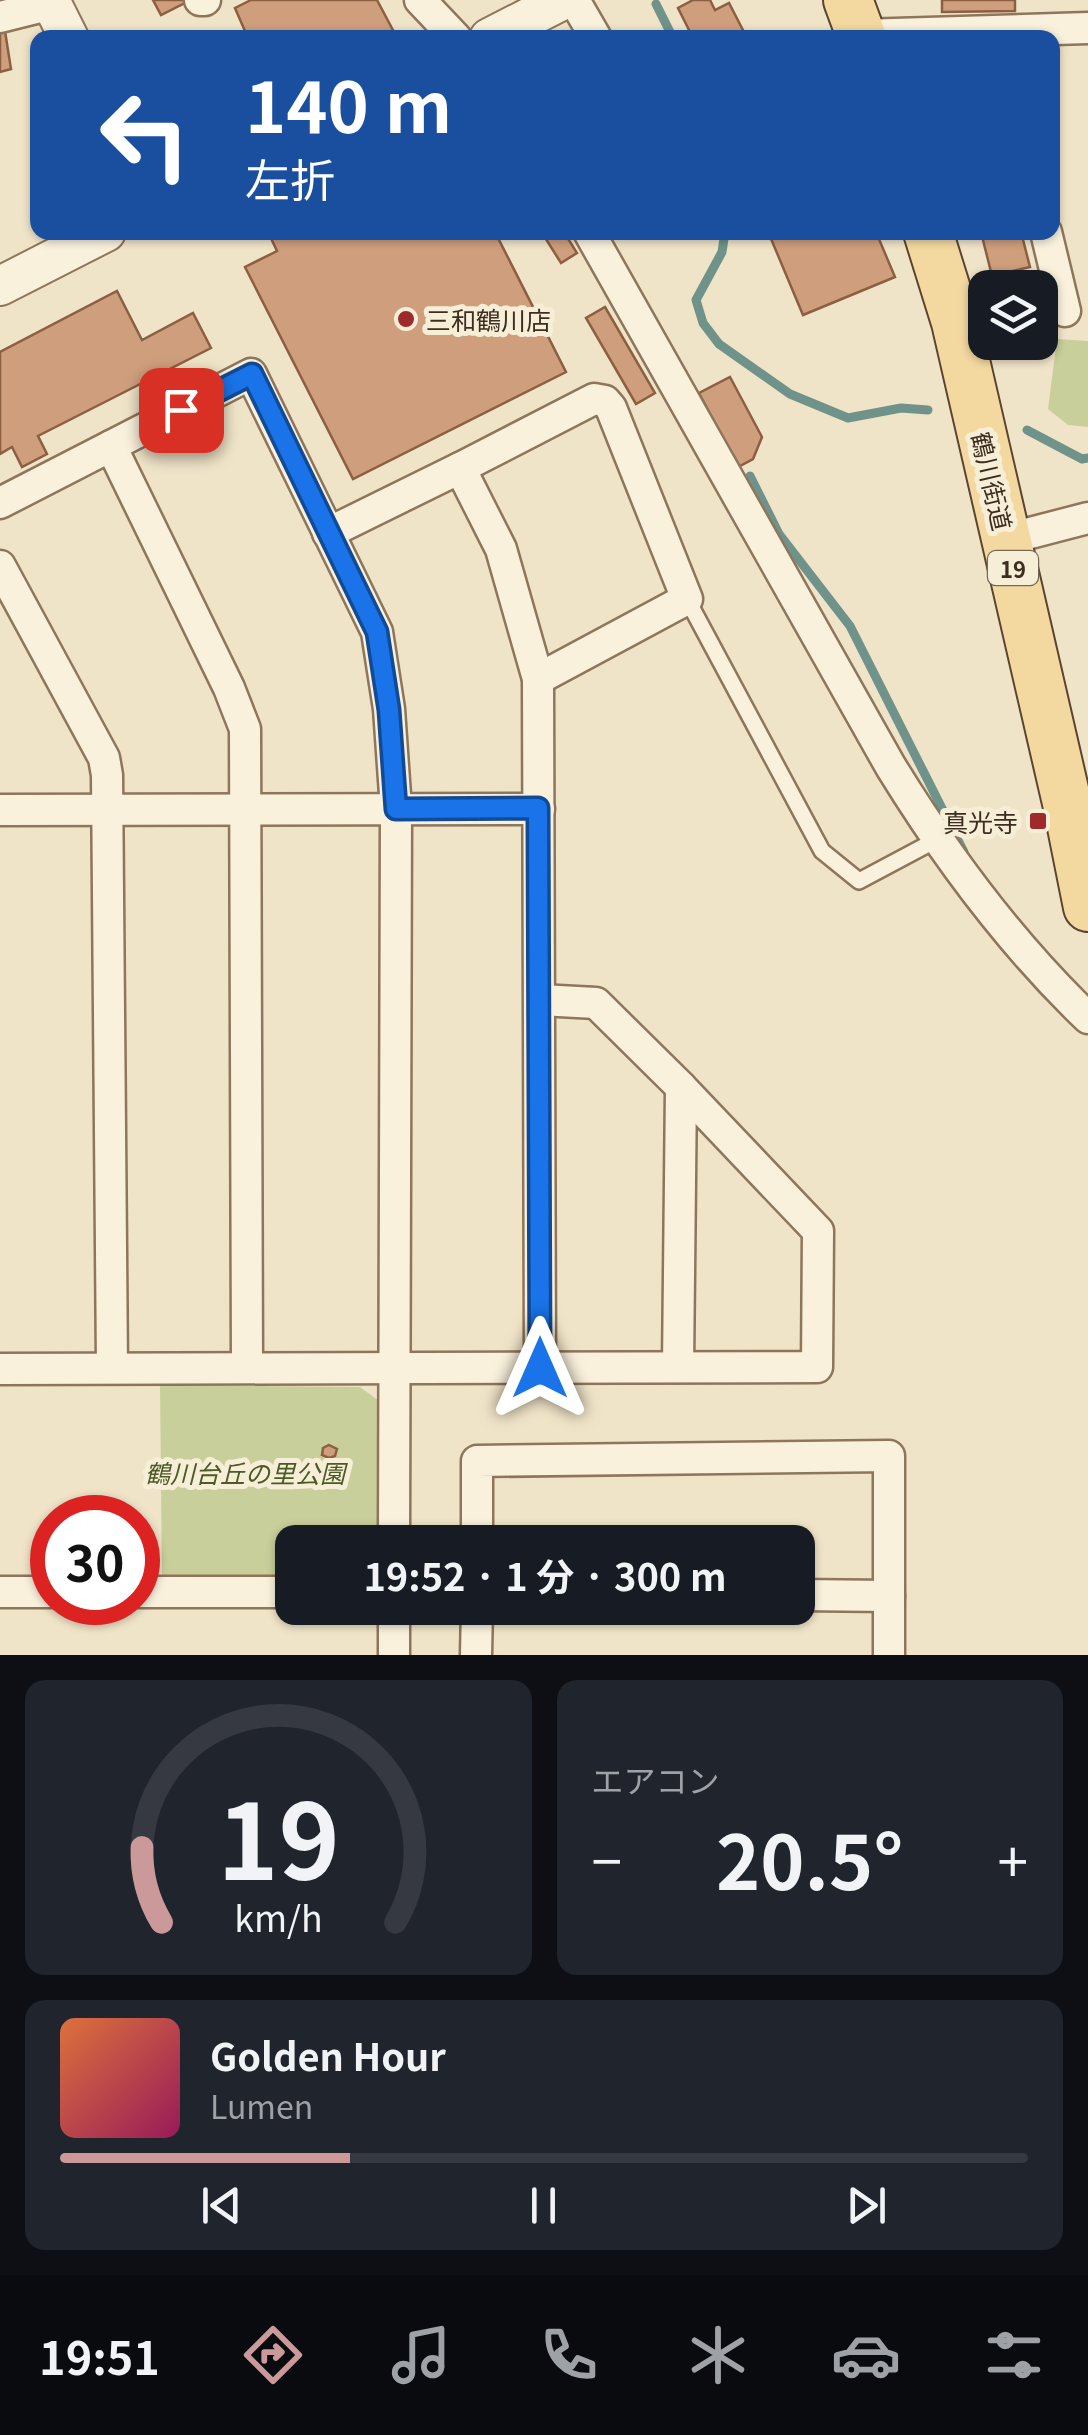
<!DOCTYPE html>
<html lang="ja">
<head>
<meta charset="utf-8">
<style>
	body { margin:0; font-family:Georgia,"Noto Sans JP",serif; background:#20242c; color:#f1f3f6; height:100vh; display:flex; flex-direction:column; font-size:38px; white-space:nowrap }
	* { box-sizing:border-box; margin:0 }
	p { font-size:32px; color:#9ea1a6 }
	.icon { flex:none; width:55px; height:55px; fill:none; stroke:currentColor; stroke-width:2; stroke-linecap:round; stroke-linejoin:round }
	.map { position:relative; height:1655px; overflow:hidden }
	.panel { display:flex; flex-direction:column; gap:25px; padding:25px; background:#0d0f14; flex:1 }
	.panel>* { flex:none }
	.banner { position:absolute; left:30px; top:30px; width:1030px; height:210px; border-radius:20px; box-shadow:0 2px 8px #0004; background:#1a4fa0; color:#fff; overflow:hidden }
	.tools { position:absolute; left:968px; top:270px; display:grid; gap:20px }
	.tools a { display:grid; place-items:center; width:90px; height:90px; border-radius:20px; background:#171b24; box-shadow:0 2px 8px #0004; font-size:50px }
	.speed { position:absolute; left:30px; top:1495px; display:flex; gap:20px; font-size:50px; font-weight:700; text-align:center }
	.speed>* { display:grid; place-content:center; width:130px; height:130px; border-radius:50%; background:#171b24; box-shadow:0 2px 8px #0004; line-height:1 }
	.speed .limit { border:15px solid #d22; background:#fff; color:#111 }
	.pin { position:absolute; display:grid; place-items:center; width:85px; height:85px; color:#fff; margin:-42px; border-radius:20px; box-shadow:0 5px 15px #0006 }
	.me { position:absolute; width:110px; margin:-55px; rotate:0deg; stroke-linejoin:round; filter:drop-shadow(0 0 8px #0008) }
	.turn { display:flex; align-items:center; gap:35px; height:210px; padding:0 50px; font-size:45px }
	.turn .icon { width:130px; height:130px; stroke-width:2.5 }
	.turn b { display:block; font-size:70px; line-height:85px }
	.big { font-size:75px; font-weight:700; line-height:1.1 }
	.panel .tile { flex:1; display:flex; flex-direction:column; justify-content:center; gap:15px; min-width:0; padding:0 35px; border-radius:20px; background:#20242c }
	.panel .dial { align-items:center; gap:0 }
	.dial svg { height:260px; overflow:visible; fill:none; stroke:#363941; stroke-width:7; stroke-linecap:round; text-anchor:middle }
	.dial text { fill:#f1f3f6; stroke:none }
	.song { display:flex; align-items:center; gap:30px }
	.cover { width:120px; height:120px; border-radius:15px; background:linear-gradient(135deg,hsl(20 70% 55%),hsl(330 70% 35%)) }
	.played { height:10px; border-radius:5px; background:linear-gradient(90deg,#cc999b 30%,#363941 30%) }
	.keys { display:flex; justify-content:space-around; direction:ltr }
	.heat { display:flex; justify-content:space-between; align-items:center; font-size:55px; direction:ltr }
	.panel .tiles { flex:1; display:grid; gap:25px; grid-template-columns:1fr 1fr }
	.tile:last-child { grid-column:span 2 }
	.trip { position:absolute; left:275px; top:1525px; width:540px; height:100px; border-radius:20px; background:#171b24; box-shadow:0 2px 8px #0004; font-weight:700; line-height:100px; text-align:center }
	.tab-bar { display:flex; height:160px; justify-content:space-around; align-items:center; background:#090b0e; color:#9ea1a6 }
	.tab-bar .icon { width:70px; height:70px }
	.tab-bar .current { color:#cc999b }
	.tab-bar b { font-size:45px; color:#f1f3f6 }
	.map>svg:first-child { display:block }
	.green { fill:#c9cf9b }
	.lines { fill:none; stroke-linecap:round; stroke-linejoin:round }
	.stream { stroke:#6f938a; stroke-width:9 }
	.building { fill:#cf9f7d; stroke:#8d5f41; stroke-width:2.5 }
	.service-casing { stroke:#8d765c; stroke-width:20 }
	.minor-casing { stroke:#8d765c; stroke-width:35 }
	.tertiary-casing { stroke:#8d765c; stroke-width:42 }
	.primary-casing { stroke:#5b4430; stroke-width:52 }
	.service { stroke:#faf1dc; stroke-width:15 }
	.minor { stroke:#faf1dc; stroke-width:30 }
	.tertiary { stroke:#faf1dc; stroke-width:38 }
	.primary { stroke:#f3d9a0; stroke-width:48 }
	.route-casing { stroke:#114b97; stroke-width:25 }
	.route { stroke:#1a73e8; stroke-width:18 }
	.poi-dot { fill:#9e2a2b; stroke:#f7eed8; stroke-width:4 }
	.labels { text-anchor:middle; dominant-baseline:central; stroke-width:10; stroke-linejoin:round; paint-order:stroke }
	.shield { fill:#f7eed8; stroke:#756857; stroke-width:2.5 }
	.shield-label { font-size:22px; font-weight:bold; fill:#3d2e20 }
	.poi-label { font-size:25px; fill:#3d2e20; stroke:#f7eed8; text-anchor:start }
	.street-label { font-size:25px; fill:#3d2e20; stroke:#f7eed8 }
	.park-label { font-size:25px; font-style:italic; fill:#4d5a26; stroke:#f7eed8 }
</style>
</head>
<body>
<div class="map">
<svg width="1088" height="1655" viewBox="0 0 1088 1655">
	<rect width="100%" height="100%" fill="#f0e4c8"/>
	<!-- green -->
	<g class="green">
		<path d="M 1057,339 L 1088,341 L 1088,427 L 1068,425 L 1048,409 Z"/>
		<path d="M 160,1385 L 360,1387 L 379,1401 L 381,1542 L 292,1542 L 292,1582 L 162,1582 Z"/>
	</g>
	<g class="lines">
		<!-- stream -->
		<g class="stream">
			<path d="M 656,4 L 673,38"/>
			<path d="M 725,232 L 722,252 L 696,300 L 703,323 L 719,344 L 790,394 L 848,418 L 901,408 L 928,410"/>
			<path d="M 1027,430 L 1082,459 L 1088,458"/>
			<path d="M 750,476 L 779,534 L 850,626 L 964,852"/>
		</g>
	</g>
	<!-- building -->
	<g class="building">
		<path d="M 153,0 L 191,0 L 161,15 Z"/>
		<path d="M 251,0 L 377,0 L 395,34 L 388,38 L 248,38 L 235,8 Z"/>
		<path d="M 693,0 L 710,0 L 715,10 L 729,3 L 745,34 L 739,38 L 693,38 L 678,8 Z"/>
		<path d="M 942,0 L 1015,0 L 1015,11 L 942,12 Z"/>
		<path d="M 5,31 L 11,69 L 0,72 L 0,33 Z"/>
		<path d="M 268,232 L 495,232 L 566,372 L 353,479 L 245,267 L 277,251 Z"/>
		<path d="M 547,232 L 564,232 L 577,253 L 561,263 L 544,236 Z"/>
		<path d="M 876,232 L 895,277 L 803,315 L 769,234 Z"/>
		<path d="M 981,232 L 1021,232 L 1030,267 L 992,276 Z"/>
		<path d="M 117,291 L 142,340 L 193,313 L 211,348 L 38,436 L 47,454 L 22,467 L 12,447 L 0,454 L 0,352 Z"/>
		<path d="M 605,307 L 655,393 L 636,404 L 586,318 Z"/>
		<path d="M 730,377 L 762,437 L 753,459 L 738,467 L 699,393 Z"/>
		<path d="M 329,1445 L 337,1449 L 335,1456 L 329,1458 L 322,1455 L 323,1448 Z"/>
	</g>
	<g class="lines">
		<defs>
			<path id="service" d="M 687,599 L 822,851 L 859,881 L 936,840"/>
			<g id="minor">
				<path d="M 200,0 L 205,0"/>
				<path d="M 420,0 L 456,38"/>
				<path d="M 574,0 L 596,38"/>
				<path d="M 0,17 L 52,4"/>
				<path d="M 861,35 L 1088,28"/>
				<path d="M 589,232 L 891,767 C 947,858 1011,944 1088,1018"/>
				<path d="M 1046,232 L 1065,311"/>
				<path d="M 111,446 L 229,688 L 245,729 L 247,1367"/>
				<path d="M 460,468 L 594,399 L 605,401 L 611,408 L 687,599 L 538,679"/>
				<path d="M 0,503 L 251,374 L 377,632 L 389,709 L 396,809 L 394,1542"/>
				<path d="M 328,533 L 460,468 L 501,549 L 538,679 L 540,1368"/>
				<path d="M 1007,539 L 1088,518"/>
				<path d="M 0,566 L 104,758 L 107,775 L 112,1368"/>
				<path d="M 0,810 L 539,809"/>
				<path d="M 678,1367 L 681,1087"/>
				<path d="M 0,1369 L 817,1367 L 818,1231 L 681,1087 L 596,1003 L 540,1000"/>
				<path d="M 477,1542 L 477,1461 L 889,1456 L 889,1655"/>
				<path d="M 0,1592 L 52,1592"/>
				<path d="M 138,1592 L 292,1592"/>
				<path d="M 798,1595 L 889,1596"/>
				<path d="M 394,1608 L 394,1655"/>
				<path d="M 476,1655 L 477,1608"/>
			</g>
			<g id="tertiary">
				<path d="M 50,0 L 69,38"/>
				<path d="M 489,38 L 563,0"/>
				<path d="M 0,286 L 106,232"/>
			</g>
			<g id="primary">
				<path d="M 848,0 L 862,38"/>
				<path d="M 928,232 L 956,322 L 1068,807 L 1088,907"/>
			</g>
		</defs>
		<!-- service casing -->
		<use href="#service" class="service-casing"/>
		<!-- minor casing -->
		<use href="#minor" class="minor-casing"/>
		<!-- tertiary casing -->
		<use href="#tertiary" class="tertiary-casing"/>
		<!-- primary casing -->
		<use href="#primary" class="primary-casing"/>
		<!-- service -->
		<use href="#service" class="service"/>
		<!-- minor -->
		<use href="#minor" class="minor"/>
		<!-- tertiary -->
		<use href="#tertiary" class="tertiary"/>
		<!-- primary -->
		<use href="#primary" class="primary"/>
	</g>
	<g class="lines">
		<defs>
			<path id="route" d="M 181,410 L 252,374 L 377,632 L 389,710 L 396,809 L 538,808 L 540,1368"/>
		</defs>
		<!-- route casing -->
		<use href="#route" class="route-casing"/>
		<!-- route -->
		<use href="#route" class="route"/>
	</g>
	<!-- markers -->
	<g class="poi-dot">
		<circle cx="406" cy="319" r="10"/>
		<rect x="1028" y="811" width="20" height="20" rx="5"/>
	</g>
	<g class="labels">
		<!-- shield labels -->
		<rect class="shield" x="988" y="551" width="50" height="34" rx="8"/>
		<g class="shield-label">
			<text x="1013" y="568">19</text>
		</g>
		<!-- poi labels -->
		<g class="poi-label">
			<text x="426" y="319">三和鶴川店</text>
			<text x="1018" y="821" text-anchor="end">真光寺</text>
		</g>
		<!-- street labels -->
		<g class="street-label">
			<text transform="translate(993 481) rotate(77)">鶴川街道</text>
		</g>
		<!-- park labels -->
		<g class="park-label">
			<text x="245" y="1472">鶴川台丘の里公園</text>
		</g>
	</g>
</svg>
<div class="tools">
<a><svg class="icon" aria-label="layers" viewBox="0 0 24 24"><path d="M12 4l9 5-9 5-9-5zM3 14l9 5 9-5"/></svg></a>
</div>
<div class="speed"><div class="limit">30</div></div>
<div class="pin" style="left:181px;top:410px;background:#d93025"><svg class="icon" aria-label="arrive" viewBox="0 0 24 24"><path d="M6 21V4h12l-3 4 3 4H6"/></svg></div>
<svg class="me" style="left:540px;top:1368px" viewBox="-20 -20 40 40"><path d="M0-17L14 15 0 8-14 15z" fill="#1a73e8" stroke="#fff" stroke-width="4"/></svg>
<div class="trip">19:52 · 1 分 · 300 m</div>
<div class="banner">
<div class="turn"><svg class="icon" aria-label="left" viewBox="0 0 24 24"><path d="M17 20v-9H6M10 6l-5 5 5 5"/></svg><div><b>140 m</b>左折</div></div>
</div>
</div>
<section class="panel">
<div class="tiles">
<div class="tile dial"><svg viewBox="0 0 100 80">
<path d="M14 69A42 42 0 1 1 86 69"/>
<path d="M14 69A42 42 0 0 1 8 46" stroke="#cc999b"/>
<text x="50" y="56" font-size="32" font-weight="700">19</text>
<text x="50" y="72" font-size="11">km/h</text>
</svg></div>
<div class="tile"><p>エアコン</p>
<div class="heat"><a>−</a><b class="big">20.5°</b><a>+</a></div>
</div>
<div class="tile">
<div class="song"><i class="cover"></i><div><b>Golden Hour</b><p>Lumen</p></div></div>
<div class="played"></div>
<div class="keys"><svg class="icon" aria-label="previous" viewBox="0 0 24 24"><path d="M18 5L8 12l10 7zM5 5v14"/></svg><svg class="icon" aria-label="pause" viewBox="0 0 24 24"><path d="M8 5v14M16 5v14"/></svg><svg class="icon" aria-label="next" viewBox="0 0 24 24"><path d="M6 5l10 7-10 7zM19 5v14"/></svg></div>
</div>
</div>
</section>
<nav class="tab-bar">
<b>19:51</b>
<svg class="icon current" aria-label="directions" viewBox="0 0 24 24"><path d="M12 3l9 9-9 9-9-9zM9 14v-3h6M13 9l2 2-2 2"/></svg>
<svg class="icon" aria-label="music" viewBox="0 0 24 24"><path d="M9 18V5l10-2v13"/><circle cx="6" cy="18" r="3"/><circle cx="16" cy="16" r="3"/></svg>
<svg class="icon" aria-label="phone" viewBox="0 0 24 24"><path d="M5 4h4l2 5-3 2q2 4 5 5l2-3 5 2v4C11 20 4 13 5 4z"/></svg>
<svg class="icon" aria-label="climate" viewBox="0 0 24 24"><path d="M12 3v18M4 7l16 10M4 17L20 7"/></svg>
<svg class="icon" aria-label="car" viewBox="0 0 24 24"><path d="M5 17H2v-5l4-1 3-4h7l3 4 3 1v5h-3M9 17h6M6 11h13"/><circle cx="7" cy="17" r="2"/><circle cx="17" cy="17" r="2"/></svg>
<svg class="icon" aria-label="filters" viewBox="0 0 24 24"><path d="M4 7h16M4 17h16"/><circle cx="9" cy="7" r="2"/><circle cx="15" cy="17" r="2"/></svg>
</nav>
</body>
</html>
